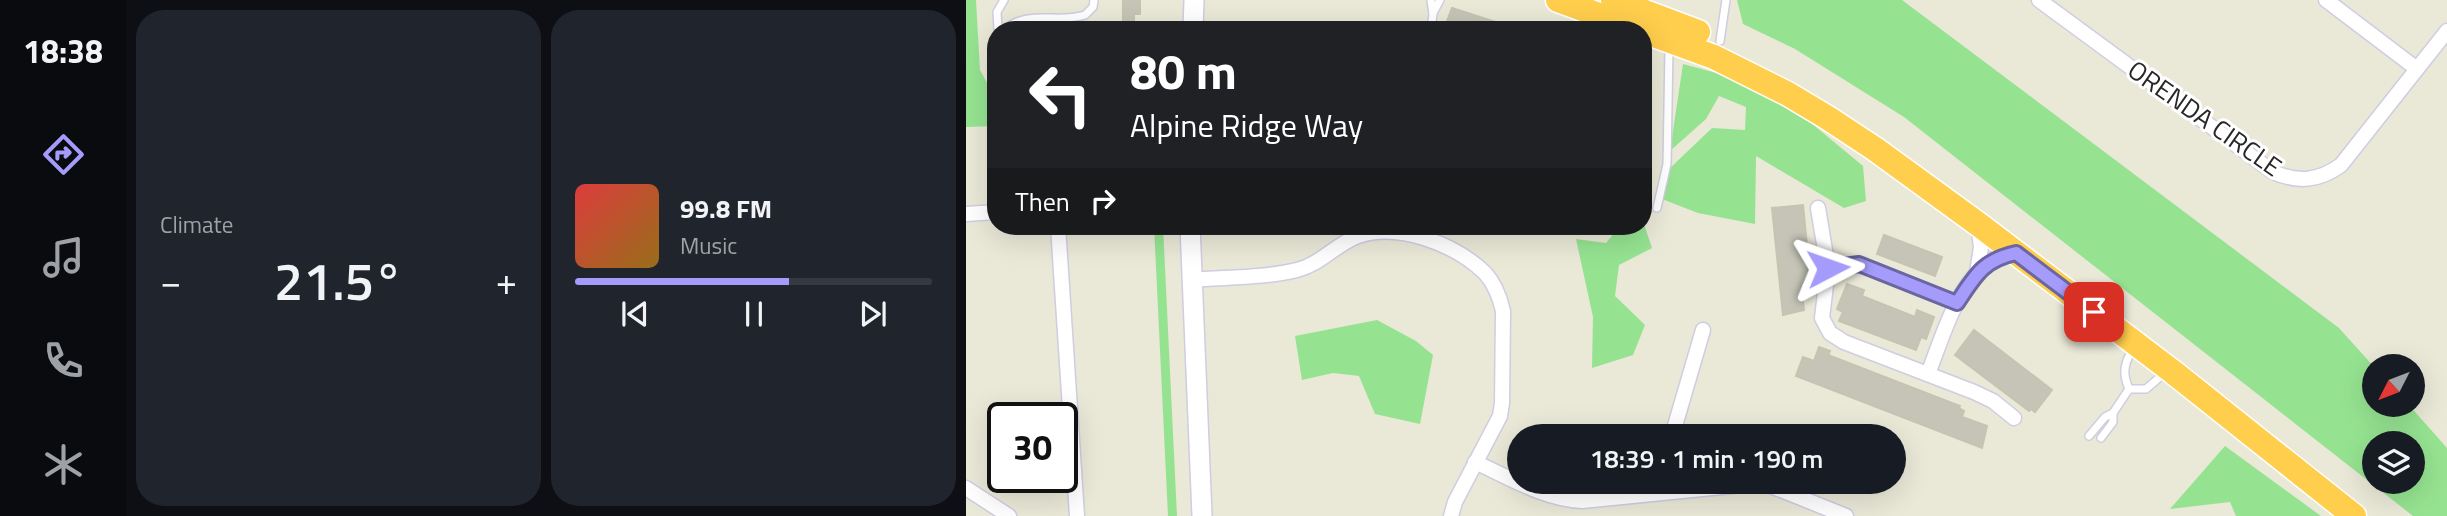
<!DOCTYPE html>
<html lang="en">
<head>
<meta charset="utf-8">
<style>
	body { margin:0; font-family:"Titillium Web",sans-serif; background:#20242c; color:#f1f3f6; height:100vh; display:flex; flex-direction:column; font-size:26px; white-space:nowrap }
	* { box-sizing:border-box; margin:0 }
	p { font-size:23px; color:#9ea1a6 }
	.icon { flex:none; width:38px; height:38px; fill:none; stroke:currentColor; stroke-width:2; stroke-linecap:round; stroke-linejoin:round }
	.map { position:relative; flex:1; overflow:hidden }
	.sheet { display:flex; flex-direction:column; gap:10px; padding:10px; background:#0d0f14; width:840px }
	.sheet>* { flex:none }
	.hud { position:absolute; left:21px; top:21px; width:665px; height:214px; border-radius:28px; box-shadow:0 7px 28px #0002; background:#202124; color:#fff; overflow:hidden }
	.needle { width:46px; rotate:228deg }
	.tools { position:absolute; left:1396px; top:354px; display:grid; gap:14px }
	.tools a { display:grid; place-items:center; width:63px; height:63px; border-radius:50%; background:#171b24; box-shadow:0 7px 28px #0002; font-size:35px }
	.speed { position:absolute; left:21px; top:402px; display:flex; gap:14px; font-size:35px; font-weight:700; text-align:center }
	.speed>* { display:grid; place-content:center; width:91px; height:91px; border-radius:50%; background:#171b24; box-shadow:0 7px 28px #0002; line-height:1 }
	.speed .limit { border:4px solid #111; border-radius:10px; background:#fff; color:#111 }
	.pin { position:absolute; display:grid; place-items:center; width:60px; height:60px; color:#fff; margin:-30px; border-radius:14px; box-shadow:0 4px 10px #0006 }
	.me { position:absolute; width:77px; margin:-38px; rotate:86deg; stroke-linejoin:round; filter:drop-shadow(0 0 5px #0008) }
	.turn { display:flex; align-items:center; gap:24px; height:147px; padding:0 28px; font-size:32px }
	.turn .icon { width:91px; height:91px; stroke-width:2.5 }
	.turn b { display:block; font-size:49px; line-height:60px }
	.then { display:flex; align-items:center; height:66px; padding:0 28px; background:#0003; gap:14px; font-size:26px }
	.big { font-size:52px; font-weight:600; line-height:1.1 }
	.sheet .widget { flex:1; display:flex; flex-direction:column; justify-content:center; gap:10px; min-width:0; padding:0 24px; border-radius:28px; background:#20242c }
	.song { display:flex; align-items:center; gap:21px }
	.cover { width:84px; height:84px; border-radius:10px; background:linear-gradient(135deg,hsl(0 70% 55%),hsl(40 70% 35%)) }
	.played { height:7px; border-radius:4px; background:linear-gradient(90deg,#a49bfa 60%,#363941 60%) }
	.keys { display:flex; justify-content:space-around; direction:ltr }
	.heat { display:flex; justify-content:space-between; align-items:center; font-size:38px; direction:ltr }
	.sheet .tiles { flex:1; display:grid; gap:10px; grid-template-columns:repeat(2,1fr) }
	.trip { position:absolute; left:541px; top:424px; width:399px; height:70px; border-radius:35px; background:#171b24; box-shadow:0 7px 28px #0002; font-weight:600; line-height:70px; text-align:center }
	main { display:flex; flex:1; min-height:0 }
	.tab-bar { display:flex; flex-direction:column; width:126px; justify-content:space-around; align-items:center; background:#090b0e; color:#9ea1a6 }
	.tab-bar .icon { width:49px; height:49px }
	.tab-bar .active { color:#a49bfa }
	.tab-bar b { font-size:32px; color:#f1f3f6 }
	.map>svg:first-child { display:block }
	.green { fill:#95e391; fill-rule:evenodd }
	.building { fill:#c5c4b7; stroke:#c5c4b1; stroke-width:2 }
	.lines { fill:none; stroke-linecap:round; stroke-linejoin:round }
	.lane-casing { stroke:#cfcde1; stroke-width:10 }
	.street-casing { stroke:#cfcde1; stroke-width:17 }
	.secondary-casing { stroke:#cfcde1; stroke-width:22 }
	.highway-casing { stroke:#fff; stroke-width:27 }
	.lane { stroke:#fff; stroke-width:7 }
	.street { stroke:#fff; stroke-width:14 }
	.secondary { stroke:#fff; stroke-width:19 }
	.highway { stroke:#ffce4d; stroke-width:24 }
	.route-casing { stroke:#6b65a2; stroke-width:18 }
	.route { stroke:#a49bfa; stroke-width:12 }
	.labels { text-anchor:middle; dominant-baseline:central; stroke-width:6; stroke-linejoin:round; paint-order:stroke }
	.street-label { font-size:26px; fill:#272727; stroke:#fff }
</style>
</head>
<body>
<main>
<nav class="tab-bar">
<b>18:38</b>
<svg class="icon active" aria-label="directions" viewBox="0 0 24 24"><path d="M12 3l9 9-9 9-9-9zM9 14v-3h6M13 9l2 2-2 2"/></svg>
<svg class="icon" aria-label="music" viewBox="0 0 24 24"><path d="M9 18V5l10-2v13"/><circle cx="6" cy="18" r="3"/><circle cx="16" cy="16" r="3"/></svg>
<svg class="icon" aria-label="phone" viewBox="0 0 24 24"><path d="M5 4h4l2 5-3 2q2 4 5 5l2-3 5 2v4C11 20 4 13 5 4z"/></svg>
<svg class="icon" aria-label="climate" viewBox="0 0 24 24"><path d="M12 3v18M4 7l16 10M4 17L20 7"/></svg>
</nav>
<section class="sheet">
<div class="tiles">
<div class="widget"><p>Climate</p>
<div class="heat"><a>−</a><b class="big">21.5°</b><a>+</a></div>
</div>
<div class="widget">
<div class="song"><i class="cover"></i><div><b>99.8 FM</b><p>Music</p></div></div>
<div class="played"></div>
<div class="keys"><svg class="icon" aria-label="previous" viewBox="0 0 24 24"><path d="M18 5L8 12l10 7zM5 5v14"/></svg><svg class="icon" aria-label="pause" viewBox="0 0 24 24"><path d="M8 5v14M16 5v14"/></svg><svg class="icon" aria-label="next" viewBox="0 0 24 24"><path d="M6 5l10 7-10 7zM19 5v14"/></svg></div>
</div>
</div>
</section>
<div class="map">
<svg width="1481" height="516" viewBox="0 0 1481 516">
	<rect width="100%" height="100%" fill="#eae8d7"/>
	<!-- green -->
	<g class="green">
		<path d="M 0,0 L 10,0 L 14,70 L 30,99 L 30,126 L 0,127 Z"/>
		<path d="M 771,0 L 936,0 L 1373,328 L 1409,368 L 1409,404 L 1442,404 L 1481,448 L 1481,516 L 1447,516 L 938,117 L 829,49 L 777,24 ZM 1409,443 L 1447,443 L 1447,481 L 1409,481 Z"/>
		<path d="M 717,64 L 769,78 L 833,113 L 897,166 L 900,201 L 878,208 L 790,156 L 789,224 L 732,213 L 696,199 L 702,170 L 746,128 L 779,130 L 780,107 L 753,96 L 740,119 L 704,151 Z"/>
		<path d="M 677,221 L 686,248 L 653,265 L 649,296 L 679,325 L 667,355 L 626,368 L 627,317 L 610,239 L 640,243 L 654,226 L 677,226 Z"/>
		<path d="M 188,226 L 197,226 L 211,516 L 202,516 Z"/>
		<path d="M 411,320 L 450,341 L 467,355 L 454,424 L 409,414 L 393,376 L 367,373 L 336,380 L 329,336 Z"/>
		<path d="M 1259,446 L 1355,516 L 1270,516 L 1264,502 L 1204,509 Z"/>
	</g>
	<!-- building -->
	<g class="building">
		<path d="M 157,0 L 174,0 L 174,14 L 168,14 L 168,23 L 157,23 Z"/>
		<path d="M 486,8 L 548,28 L 548,30 L 484,30 L 485,26 L 480,24 Z"/>
		<path d="M 837,205 L 844,277 L 841,277 L 842,283 L 835,283 L 838,310 L 817,315 L 806,208 Z"/>
		<path d="M 918,235 L 976,257 L 969,276 L 911,254 Z"/>
		<path d="M 881,284 L 898,290 L 896,296 L 949,317 L 951,310 L 968,317 L 960,339 L 955,337 L 950,350 L 873,321 L 877,312 L 871,309 Z"/>
		<path d="M 1008,330 L 1086,390 L 1069,412 L 1065,409 L 1063,411 L 989,355 Z"/>
		<path d="M 853,347 L 864,351 L 862,355 L 994,406 L 993,408 L 998,411 L 996,417 L 1021,426 L 1016,448 L 830,376 L 837,357 L 848,361 Z"/>
	</g>
	<g class="lines">
		<defs>
			<g id="lane">
				<path d="M 465,0 L 467,14 L 465,30"/>
				<path d="M 467,13 L 474,0"/>
				<path d="M 32,30 L 31,12 L 38,0"/>
				<path d="M 38,30 C 62,9 91,24 119,15 L 127,7 L 128,0"/>
				<path d="M 754,41 L 760,0"/>
				<path d="M 30,44 L 28,61 L 30,77"/>
				<path d="M 691,208 L 701,164 L 703,47"/>
				<path d="M 1163,389 L 1180,389 L 1201,371"/>
				<path d="M 1123,436 L 1139,417 L 1147,413 L 1163,389 C 1156,373 1158,362 1168,348"/>
				<path d="M 1135,438 L 1147,422 L 1147,413"/>
			</g>
			<g id="street">
				<path d="M 1073,0 L 1307,172 C 1332,183 1353,181 1375,165 L 1481,31"/>
				<path d="M 1360,0 L 1451,69"/>
				<path d="M 852,208 L 862,268 L 856,318 L 864,333 L 878,342 L 1008,392 L 1027,401 L 1048,418"/>
				<path d="M 0,214 L 30,212"/>
				<path d="M 92,226 L 111,516"/>
				<path d="M 862,268 L 893,264 L 991,303"/>
				<path d="M 1011,273 L 1015,247 L 1012,224"/>
				<path d="M 225,280 C 260,277 298,278 331,270 C 355,264 370,244 392,236 C 432,222 489,244 519,273 C 529,284 534,298 537,311 L 536,403 L 534,416 L 489,502 L 485,516"/>
				<path d="M 962,374 C 977,336 991,281 1029,258 C 1035,255 1043,254 1050,252"/>
				<path d="M 706,436 L 737,330"/>
				<path d="M 509,462 C 544,478 578,499 616,501 L 786,484 L 805,486 L 880,516"/>
				<path d="M 0,488 L 43,516"/>
			</g>
			<g id="secondary">
				<path d="M 227,30 L 228,0"/>
				<path d="M 224,226 L 236,516"/>
			</g>
			<g id="highway">
				<path d="M 592,0 L 748,57 L 822,94 L 862,118 L 909,149 L 1012,224 L 1207,372 L 1388,516"/>
				<path d="M 647,0 L 732,32"/>
			</g>
		</defs>
		<!-- lane casing -->
		<use href="#lane" class="lane-casing"/>
		<!-- street casing -->
		<use href="#street" class="street-casing"/>
		<!-- secondary casing -->
		<use href="#secondary" class="secondary-casing"/>
		<!-- highway casing -->
		<use href="#highway" class="highway-casing"/>
		<!-- lane -->
		<use href="#lane" class="lane"/>
		<!-- street -->
		<use href="#street" class="street"/>
		<!-- secondary -->
		<use href="#secondary" class="secondary"/>
		<!-- highway -->
		<use href="#highway" class="highway"/>
	</g>
	<g class="lines">
		<defs>
			<path id="route" d="M 862,268 L 893,264 L 991,303 C 1009,276 1017,260 1050,253 L 1128,312"/>
		</defs>
		<!-- route casing -->
		<use href="#route" class="route-casing"/>
		<!-- route -->
		<use href="#route" class="route"/>
	</g>
	<g class="labels">
		<!-- street labels -->
		<g class="street-label">
			<text transform="translate(1239 118) rotate(35)">ORENDA CIRCLE</text>
		</g>
	</g>
</svg>
<div class="tools">
<a><svg class="needle" viewBox="-14 -14 28 28"><path d="M0-13l5 13h-10z" fill="#e53935"/><path d="M0 13l5-13h-10z" fill="#9ea1a6"/></svg></a>
<a><svg class="icon" aria-label="layers" viewBox="0 0 24 24"><path d="M12 4l9 5-9 5-9-5zM3 14l9 5 9-5"/></svg></a>
</div>
<div class="speed"><div class="limit">30</div></div>
<div class="pin" style="left:1128px;top:312px;background:#d93025"><svg class="icon" aria-label="arrive" viewBox="0 0 24 24"><path d="M6 21V4h12l-3 4 3 4H6"/></svg></div>
<svg class="me" style="left:862px;top:268px" viewBox="-20 -20 40 40"><path d="M0-17L14 15 0 8-14 15z" fill="#a49bfa" stroke="#fff" stroke-width="4"/></svg>
<div class="trip">18:39 · 1 min · 190 m</div>
<div class="hud">
<div class="turn"><svg class="icon" aria-label="left" viewBox="0 0 24 24"><path d="M17 20v-9H6M10 6l-5 5 5 5"/></svg><div><b>80 m</b>Alpine Ridge Way</div></div>
<div class="then">Then<svg class="icon" aria-label="right" viewBox="0 0 24 24"><path d="M7 20v-9h11M14 6l5 5-5 5"/></svg></div>
</div>
</div>
</main>
</body>
</html>
